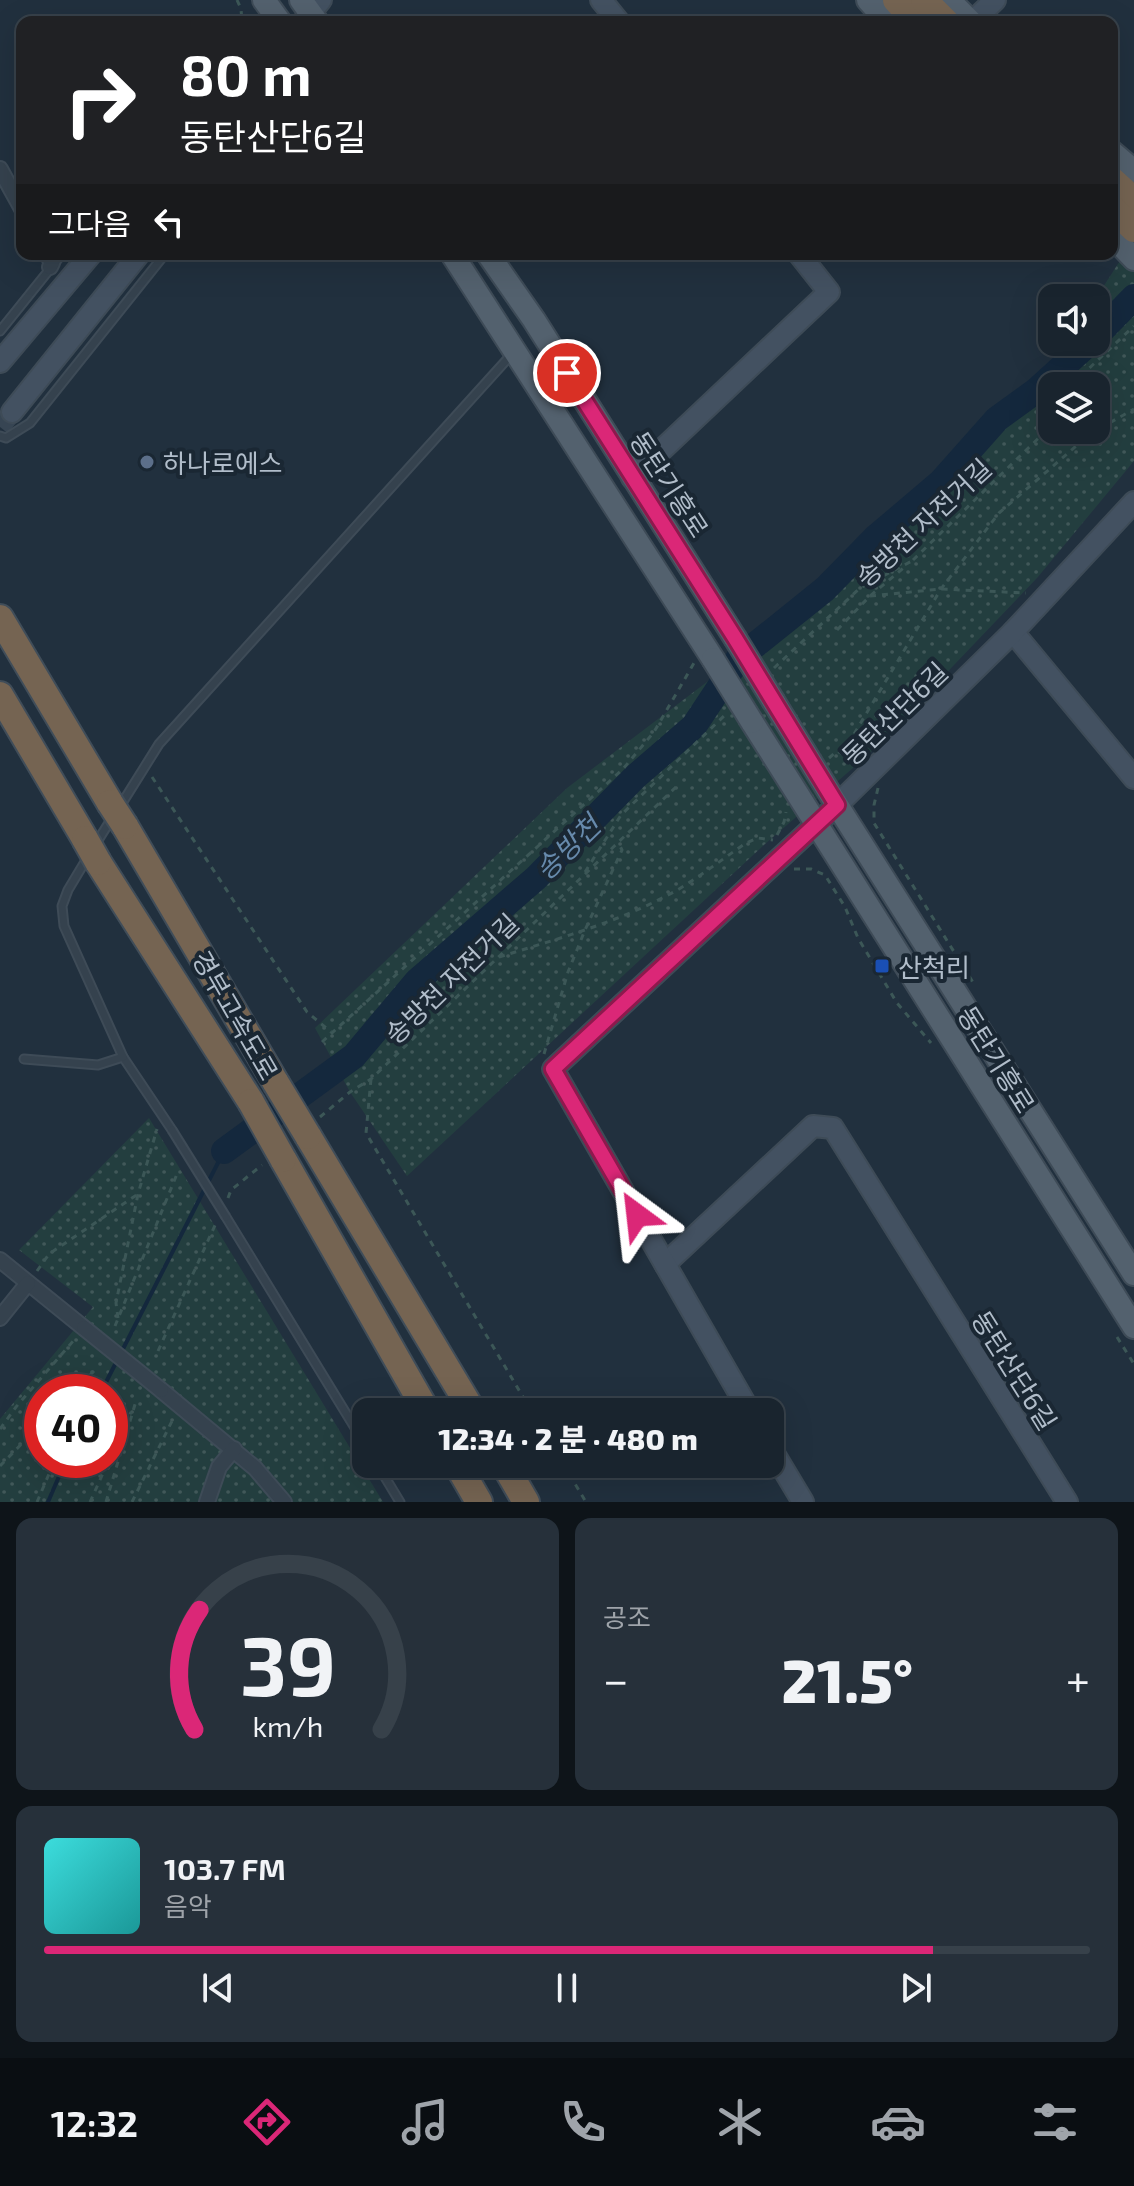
<!DOCTYPE html>
<html lang="ko">
<head>
<meta charset="utf-8">
<style>
	body { margin:0; font-family:"Exo 2","Noto Sans KR",sans-serif; background:#26303a; color:#f1f3f6; height:100vh; display:flex; flex-direction:column; font-size:30px; white-space:nowrap }
	* { box-sizing:border-box; margin:0 }
	p { font-size:26px; color:#9fa4aa }
	.icon { flex:none; width:44px; height:44px; fill:none; stroke:currentColor; stroke-width:2; stroke-linecap:round; stroke-linejoin:round }
	.map { position:relative; height:1502px; overflow:hidden }
	.details { display:flex; flex-direction:column; gap:16px; padding:16px; background:#0e1419; flex:1 }
	.details>* { flex:none }
	.banner { position:absolute; left:16px; top:16px; width:1102px; height:244px; border-radius:16px; box-shadow:0 8px 32px #0002,0 0 0 2px #37414a; background:#202124; color:#fff; overflow:hidden }
	.fabs { position:absolute; left:1038px; top:284px; display:grid; gap:16px }
	.fabs a { display:grid; place-items:center; width:72px; height:72px; border-radius:16px; background:#19242e; box-shadow:0 8px 32px #0002,0 0 0 2px #37414a; font-size:40px }
	.speed { position:absolute; left:24px; top:1374px; display:flex; gap:16px; font-size:40px; font-weight:700; text-align:center }
	.speed>* { display:grid; place-content:center; width:104px; height:104px; border-radius:50%; background:#19242e; box-shadow:0 8px 32px #0002,0 0 0 2px #37414a; line-height:1 }
	.speed .limit { border:12px solid #d22; background:#fff; color:#111 }
	.pin { position:absolute; display:grid; place-items:center; width:68px; height:68px; color:#fff; margin:-34px; border:4px solid #fff; border-radius:50%; box-shadow:0 2px 8px #0007 }
	.me { position:absolute; width:88px; margin:-44px; rotate:330deg; stroke-linejoin:round; filter:drop-shadow(0 0 6px #0008) }
	.turn { display:flex; align-items:center; gap:28px; height:168px; padding:0 32px; font-size:36px }
	.turn .icon { width:104px; height:104px; stroke-width:2.5 }
	.turn b { display:block; font-size:56px; line-height:68px }
	.then { display:flex; align-items:center; height:76px; padding:0 32px; background:#0003; gap:16px; font-size:30px }
	.big { font-size:60px; font-weight:800; line-height:1.1 }
	.details .tile { flex:1; display:flex; flex-direction:column; justify-content:center; gap:12px; min-width:0; padding:0 28px; border-radius:16px; background:#26303a }
	.details .dial { align-items:center; gap:0 }
	.dial svg { height:208px; overflow:visible; fill:none; stroke:#37414a; stroke-width:7; stroke-linecap:round; text-anchor:middle }
	.dial text { fill:#f1f3f6; stroke:none }
	.song { display:flex; align-items:center; gap:24px }
	.cover { width:96px; height:96px; border-radius:12px; background:linear-gradient(135deg,hsl(180 70% 55%),hsl(180 70% 35%)) }
	.played { height:8px; border-radius:4px; background:linear-gradient(90deg,#db2777 85%,#37414a 85%) }
	.keys { display:flex; justify-content:space-around; direction:ltr }
	.heat { display:flex; justify-content:space-between; align-items:center; font-size:44px; direction:ltr }
	.details .tiles { flex:1; display:grid; gap:16px; grid-template-columns:1fr 1fr }
	.tile:last-child { grid-column:span 2 }
	.trip { position:absolute; left:352px; top:1398px; width:432px; height:80px; border-radius:16px; background:#19242e; box-shadow:0 8px 32px #0002,0 0 0 2px #37414a; font-weight:800; line-height:80px; text-align:center }
	.menu { display:flex; height:128px; justify-content:space-around; align-items:center; background:#0a0e12; color:#9fa4aa }
	.menu .icon { width:56px; height:56px }
	.menu .on { color:#db2777 }
	.menu b { font-size:36px; color:#f1f3f6 }
	.map>svg:first-child { display:block }
	.grass { fill:url(#grass-dots); fill-rule:evenodd }
	.lines { fill:none; stroke-linecap:round; stroke-linejoin:round }
	.stream { stroke:#14283d; stroke-width:4 }
	.river { stroke:#14283d; stroke-width:26 }
	.secondary-tunnel { stroke:#374553; stroke-width:20; stroke-dasharray:20 10; stroke-linecap:butt }
	.lane-casing { stroke:#3e4b57; stroke-width:11 }
	.street-casing { stroke:#3e4b57; stroke-width:18 }
	.secondary-casing { stroke:#3e4b57; stroke-width:24 }
	.primary-casing { stroke:#3e4b57; stroke-width:26 }
	.highway-casing { stroke:#404d59; stroke-width:30 }
	.path { stroke:#3c5757; stroke-width:3; stroke-dasharray:6 6; stroke-linecap:butt }
	.lane { stroke:#35424e; stroke-width:7 }
	.street { stroke:#35424e; stroke-width:14 }
	.secondary { stroke:#435161; stroke-width:20 }
	.primary { stroke:#53616e; stroke-width:22 }
	.highway { stroke:#756452; stroke-width:26 }
	.lane-bridge-casing { stroke:#3e4b57; stroke-width:11; stroke-linecap:butt }
	.street-bridge-casing { stroke:#3e4b57; stroke-width:18; stroke-linecap:butt }
	.primary-bridge-casing { stroke:#3e4b57; stroke-width:26; stroke-linecap:butt }
	.highway-bridge-casing { stroke:#404d59; stroke-width:30; stroke-linecap:butt }
	.lane-bridge { stroke:#35424e; stroke-width:7 }
	.street-bridge { stroke:#35424e; stroke-width:14 }
	.primary-bridge { stroke:#53616e; stroke-width:22 }
	.highway-bridge { stroke:#756452; stroke-width:26 }
	.route-casing { stroke:#8e194d; stroke-width:20 }
	.route { stroke:#db2777; stroke-width:14 }
	.service-dot { fill:#5c6f8a; stroke:#1a2733; stroke-width:3 }
	.transit-dot { fill:#1a4fb4; stroke:#1a2733; stroke-width:3 }
	.labels { text-anchor:middle; dominant-baseline:central; stroke-width:8; stroke-linejoin:round; paint-order:stroke }
	.poi-label { font-size:26px; fill:#b1bdca; stroke:#1a2733; text-anchor:start }
	.street-label { font-size:26px; fill:#b1bdca; stroke:#1a2733 }
	.water-label { font-size:28px; font-style:italic; fill:#678aac; stroke:#1a2733 }
</style>
</head>
<body>
<div class="map">
<svg width="1134" height="1502" viewBox="0 0 1134 1502">
	<defs>
		<pattern id="grass-dots" width="8" height="8" patternUnits="userSpaceOnUse" patternTransform="scale(2)"><rect width="8" height="8" fill="#233e3f"/><path d="M2 2h.1M6 6h.1" fill="none" stroke="#415859" stroke-width="1.8" stroke-linecap="round"/></pattern>
	</defs>
	<rect width="100%" height="100%" fill="#21303e"/>
	<!-- grass -->
	<g class="grass">
		<path d="M 1134,239 L 1134,461 L 1037,578 L 868,755 L 765,844 L 407,1176 L 350,1092 L 315,1028 L 567,788 L 761,641 L 1037,390 L 1067,342 L 1096,342 L 1096,298 ZM 1052,386 L 1096,386 L 1096,430 L 1052,430 Z"/>
		<path d="M 149,1118 L 383,1502 L 0,1502 L 0,1419 L 93,1307 L 19,1250 ZM 42,1392 L 110,1392 L 110,1460 L 42,1460 Z"/>
	</g>
	<g class="lines">
		<!-- stream -->
		<g class="stream">
			<path d="M 101,1392 L 224,1151"/>
			<path d="M 48,1502 L 66,1460"/>
		</g>
		<!-- river -->
		<g class="river">
			<path d="M 1096,336 L 1134,297"/>
			<path d="M 224,1151 L 354,1056 L 417,981 L 536,878 L 635,777 L 694,726 L 739,658 L 825,589 L 875,538 L 941,482 L 997,419 L 1037,390 L 1090,342"/>
		</g>
		<!-- secondary-tunnel -->
		<path class="secondary-tunnel" d="M 0,427 L 12,412"/>
		<defs>
			<g id="lane">
				<path d="M 0,331 L 62,254"/>
				<path d="M 0,436 L 6,438 L 30,423 L 165,254"/>
				<path d="M 119,808 L 159,744 L 511,355"/>
				<path d="M 95,845 L 112,818"/>
				<path d="M 123,1057 L 172,1130"/>
				<path d="M 24,1059 L 98,1065 L 123,1057 L 64,926 L 62,906 L 68,890 L 89,855"/>
				<path d="M 226,1217 L 366,1446"/>
				<path d="M 377,1464 L 400,1502"/>
			</g>
			<g id="street">
				<path d="M 0,169 L 22,209"/>
				<path d="M 47,254 L 52,263 L 50,267"/>
				<path d="M 0,1260 L 84,1328"/>
				<path d="M 0,1318 L 28,1283"/>
				<path d="M 161,1390 L 255,1468 L 284,1502"/>
				<path d="M 207,1502 L 219,1467 L 234,1449"/>
			</g>
			<g id="secondary">
				<path d="M 601,0 L 619,22"/>
				<path d="M 303,22 L 321,0"/>
				<path d="M 972,22 L 995,0"/>
				<path d="M 0,362 L 91,254"/>
				<path d="M 12,412 L 139,254"/>
				<path d="M 632,478 L 829,292 L 799,254"/>
				<path d="M 1013,632 L 1134,778"/>
				<path d="M 665,1264 L 813,1126 L 833,1128 L 1067,1502"/>
				<path d="M 750,1412 L 553,1069 L 837,805 L 1013,632 L 1134,502"/>
				<path d="M 770,1447 L 803,1502"/>
			</g>
			<g id="primary">
				<path d="M 264,0 L 280,22"/>
				<path d="M 301,0 L 317,22"/>
				<path d="M 868,0 L 888,22"/>
				<path d="M 949,0 L 971,22"/>
				<path d="M 1112,152 L 1134,171"/>
				<path d="M 1112,236 L 1134,259"/>
				<path d="M 452,254 L 713,659"/>
				<path d="M 488,254 L 534,320 L 735,638"/>
				<path d="M 774,702 L 837,805 L 1134,1274"/>
				<path d="M 752,722 L 1134,1327"/>
			</g>
			<g id="highway">
				<path d="M 896,0 L 916,22"/>
				<path d="M 924,0 L 946,22"/>
				<path d="M 1112,180 L 1134,200"/>
				<path d="M 1112,208 L 1134,229"/>
				<path d="M 0,618 L 110,803"/>
				<path d="M 0,695 L 85,839"/>
				<path d="M 125,826 L 276,1083"/>
				<path d="M 98,862 L 251,1102"/>
				<path d="M 308,1136 L 473,1412"/>
				<path d="M 283,1159 L 427,1412"/>
				<path d="M 457,1464 L 479,1502"/>
				<path d="M 504,1464 L 526,1502"/>
			</g>
		</defs>
		<!-- lane casing -->
		<use href="#lane" class="lane-casing"/>
		<!-- street casing -->
		<use href="#street" class="street-casing"/>
		<!-- secondary casing -->
		<use href="#secondary" class="secondary-casing"/>
		<!-- primary casing -->
		<use href="#primary" class="primary-casing"/>
		<!-- highway casing -->
		<use href="#highway" class="highway-casing"/>
		<!-- path -->
		<g class="path">
			<path d="M 237,0 L 241,9 L 242,22"/>
			<path d="M 1074,386 L 1082,375 L 1134,326"/>
			<path d="M 1094,386 L 1104,377"/>
			<path d="M 1039,435 L 1052,417"/>
			<path d="M 913,560 L 1052,425"/>
			<path d="M 870,596 L 941,589 L 1026,593"/>
			<path d="M 837,630 L 870,596 L 907,565"/>
			<path d="M 774,668 L 860,588 L 912,561"/>
			<path d="M 848,757 L 854,734 L 941,589 L 999,513 L 1090,434 L 1134,409"/>
			<path d="M 829,758 L 837,751 L 848,757 L 860,758"/>
			<path d="M 152,777 L 307,1012 L 331,1032"/>
			<path d="M 878,788 L 874,805 L 874,823 L 974,984"/>
			<path d="M 777,835 L 784,822 L 786,812"/>
			<path d="M 794,869 L 811,869 L 825,875 L 845,907 L 858,938 L 897,1003 L 931,1043"/>
			<path d="M 585,872 L 621,815 L 725,715"/>
			<path d="M 499,957 C 560,938 623,921 679,889 C 702,875 724,858 746,843 L 758,838 L 773,840"/>
			<path d="M 322,1042 L 623,769 L 654,732 L 694,663"/>
			<path d="M 544,1054 L 568,972 L 585,930 L 622,850 L 618,842"/>
			<path d="M 371,1079 L 366,1133 L 532,1412"/>
			<path d="M 320,1117 L 350,1092 L 371,1079 L 676,787"/>
			<path d="M 228,1198 L 231,1190 L 262,1165"/>
			<path d="M 37,1271 L 49,1254 L 138,1194"/>
			<path d="M 118,1318 L 116,1303 L 138,1194 L 157,1129"/>
			<path d="M 115,1326 L 177,1174"/>
			<path d="M 1117,1337 L 1134,1364"/>
			<path d="M 158,1351 L 216,1223"/>
			<path d="M 73,1392 L 94,1371"/>
			<path d="M 85,1392 L 93,1374"/>
			<path d="M 0,1429 L 16,1407 L 74,1340"/>
			<path d="M 110,1458 L 131,1412"/>
			<path d="M 563,1464 L 586,1502"/>
			<path d="M 0,1466 L 42,1423"/>
			<path d="M 37,1502 L 55,1460"/>
			<path d="M 90,1502 L 109,1460"/>
			<path d="M 106,1502 L 136,1401"/>
			<path d="M 132,1502 L 173,1419"/>
		</g>
		<!-- lane -->
		<use href="#lane" class="lane"/>
		<!-- street -->
		<use href="#street" class="street"/>
		<!-- secondary -->
		<use href="#secondary" class="secondary"/>
		<!-- primary -->
		<use href="#primary" class="primary"/>
		<!-- highway -->
		<use href="#highway" class="highway"/>
		<defs>
			<path id="lane-bridge" d="M 172,1130 L 226,1217"/>
			<path id="street-bridge" d="M 84,1328 L 161,1390"/>
			<g id="primary-bridge">
				<path d="M 735,638 L 774,702"/>
				<path d="M 713,659 L 752,722"/>
			</g>
			<g id="highway-bridge">
				<path d="M 110,803 L 125,826"/>
				<path d="M 85,839 L 98,862"/>
				<path d="M 276,1083 L 308,1136"/>
				<path d="M 251,1102 L 283,1159"/>
			</g>
		</defs>
		<!-- lane-bridge casing -->
		<use href="#lane-bridge" class="lane-bridge-casing"/>
		<!-- street-bridge casing -->
		<use href="#street-bridge" class="street-bridge-casing"/>
		<!-- primary-bridge casing -->
		<use href="#primary-bridge" class="primary-bridge-casing"/>
		<!-- highway-bridge casing -->
		<use href="#highway-bridge" class="highway-bridge-casing"/>
		<!-- lane-bridge -->
		<use href="#lane-bridge" class="lane-bridge"/>
		<!-- street-bridge -->
		<use href="#street-bridge" class="street-bridge"/>
		<!-- primary-bridge -->
		<use href="#primary-bridge" class="primary-bridge"/>
		<!-- highway-bridge -->
		<use href="#highway-bridge" class="highway-bridge"/>
	</g>
	<g class="lines">
		<defs>
			<path id="route" d="M 567,373 L 735,638 L 837,805 L 553,1069 L 637,1215"/>
		</defs>
		<!-- route casing -->
		<use href="#route" class="route-casing"/>
		<!-- route -->
		<use href="#route" class="route"/>
	</g>
	<!-- markers -->
	<circle class="service-dot" cx="147" cy="462" r="8"/>
	<rect class="transit-dot" x="874" y="958" width="16" height="16" rx="4"/>
	<g class="labels">
		<!-- poi labels -->
		<g class="poi-label">
			<text x="163" y="462">하나로에스</text>
			<text x="898" y="966">산척리</text>
		</g>
		<!-- street labels -->
		<g class="street-label">
			<text transform="translate(670 484) rotate(57)">동탄기흥로</text>
			<text transform="translate(923 522) rotate(-43)">송방천 자전거길</text>
			<text transform="translate(894 713) rotate(-44)">동탄산단6길</text>
			<text transform="translate(451 978) rotate(-44)">송방천 자전거길</text>
			<text transform="translate(236 1015) rotate(60)">경부고속도로</text>
			<text transform="translate(997 1059) rotate(58)">동탄기흥로</text>
			<text transform="translate(1015 1370) rotate(58)">동탄산단6길</text>
		</g>
		<!-- water labels -->
		<g class="water-label">
			<text transform="translate(567 847) rotate(-44)">송방천</text>
		</g>
	</g>
</svg>
<div class="fabs">
<a><svg class="icon" aria-label="sound" viewBox="0 0 24 24"><path d="M4 9h4l5-4v14l-5-4H4zM17 9q2 3 0 6"/></svg></a>
<a><svg class="icon" aria-label="layers" viewBox="0 0 24 24"><path d="M12 4l9 5-9 5-9-5zM3 14l9 5 9-5"/></svg></a>
</div>
<div class="speed"><div class="limit">40</div></div>
<div class="pin" style="left:567px;top:373px;background:#d93025"><svg class="icon" aria-label="arrive" viewBox="0 0 24 24"><path d="M6 21V4h12l-3 4 3 4H6"/></svg></div>
<svg class="me" style="left:637px;top:1215px" viewBox="-20 -20 40 40"><path d="M0-17L14 15 0 8-14 15z" fill="#db2777" stroke="#fff" stroke-width="4"/></svg>
<div class="trip">12:34 · 2 분 · 480 m</div>
<div class="banner">
<div class="turn"><svg class="icon" aria-label="right" viewBox="0 0 24 24"><path d="M7 20v-9h11M14 6l5 5-5 5"/></svg><div><b>80 m</b>동탄산단6길</div></div>
<div class="then">그다음<svg class="icon" aria-label="left" viewBox="0 0 24 24"><path d="M17 20v-9H6M10 6l-5 5 5 5"/></svg></div>
</div>
</div>
<section class="details">
<div class="tiles">
<div class="tile dial"><svg viewBox="0 0 100 80">
<path d="M14 69A42 42 0 1 1 86 69"/>
<path d="M14 69A42 42 0 0 1 16 23" stroke="#db2777"/>
<text x="50" y="56" font-size="32" font-weight="700">39</text>
<text x="50" y="72" font-size="11">km/h</text>
</svg></div>
<div class="tile"><p>공조</p>
<div class="heat"><a>−</a><b class="big">21.5°</b><a>+</a></div>
</div>
<div class="tile">
<div class="song"><i class="cover"></i><div><b>103.7 FM</b><p>음악</p></div></div>
<div class="played"></div>
<div class="keys"><svg class="icon" aria-label="previous" viewBox="0 0 24 24"><path d="M18 5L8 12l10 7zM5 5v14"/></svg><svg class="icon" aria-label="pause" viewBox="0 0 24 24"><path d="M8 5v14M16 5v14"/></svg><svg class="icon" aria-label="next" viewBox="0 0 24 24"><path d="M6 5l10 7-10 7zM19 5v14"/></svg></div>
</div>
</div>
</section>
<nav class="menu">
<b>12:32</b>
<svg class="icon on" aria-label="directions" viewBox="0 0 24 24"><path d="M12 3l9 9-9 9-9-9zM9 14v-3h6M13 9l2 2-2 2"/></svg>
<svg class="icon" aria-label="music" viewBox="0 0 24 24"><path d="M9 18V5l10-2v13"/><circle cx="6" cy="18" r="3"/><circle cx="16" cy="16" r="3"/></svg>
<svg class="icon" aria-label="phone" viewBox="0 0 24 24"><path d="M5 4h4l2 5-3 2q2 4 5 5l2-3 5 2v4C11 20 4 13 5 4z"/></svg>
<svg class="icon" aria-label="climate" viewBox="0 0 24 24"><path d="M12 3v18M4 7l16 10M4 17L20 7"/></svg>
<svg class="icon" aria-label="car" viewBox="0 0 24 24"><path d="M5 17H2v-5l4-1 3-4h7l3 4 3 1v5h-3M9 17h6M6 11h13"/><circle cx="7" cy="17" r="2"/><circle cx="17" cy="17" r="2"/></svg>
<svg class="icon" aria-label="filters" viewBox="0 0 24 24"><path d="M4 7h16M4 17h16"/><circle cx="9" cy="7" r="2"/><circle cx="15" cy="17" r="2"/></svg>
</nav>
</body>
</html>
